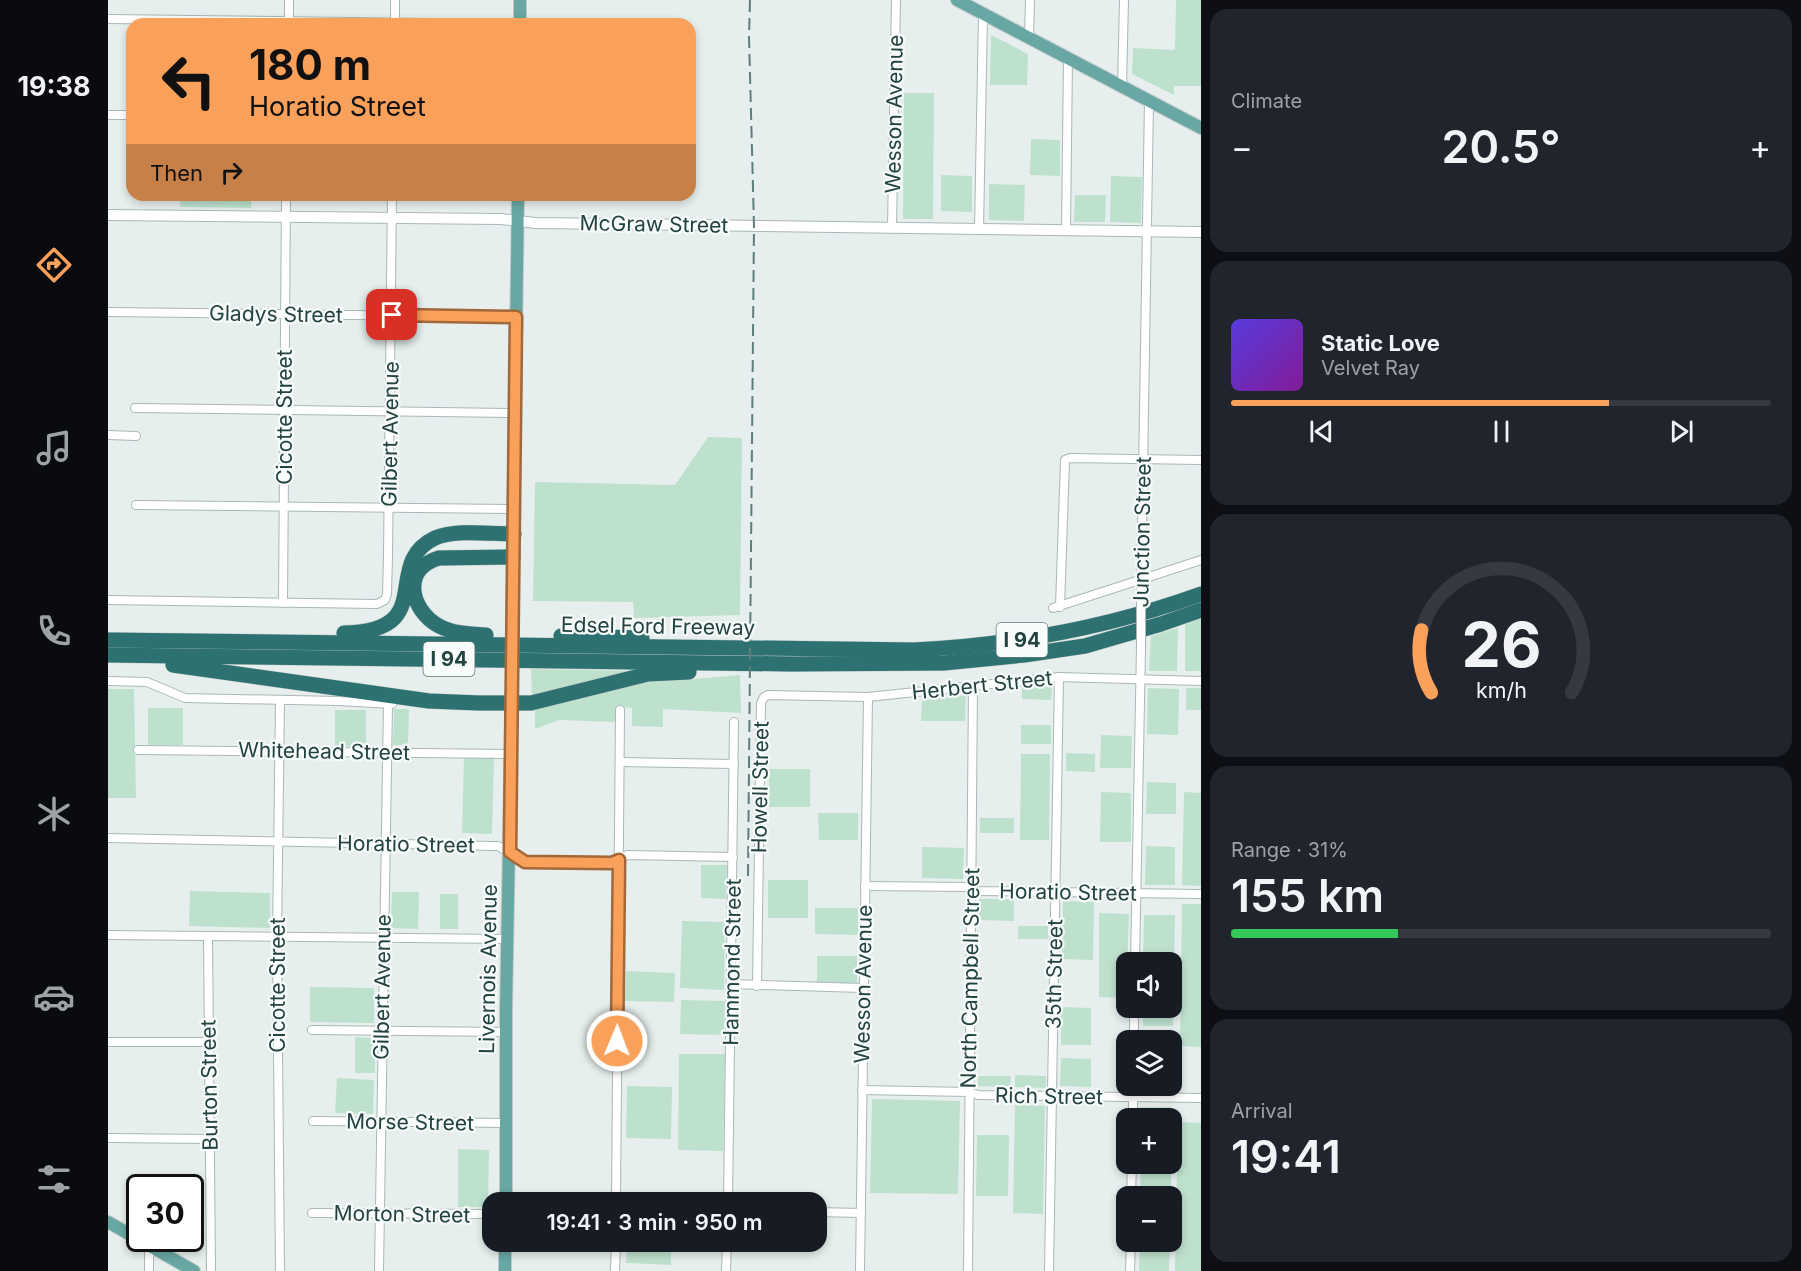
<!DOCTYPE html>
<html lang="en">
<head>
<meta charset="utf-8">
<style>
	body { margin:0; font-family:Inter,sans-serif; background:#20242c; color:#f1f3f6; height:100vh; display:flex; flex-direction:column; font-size:22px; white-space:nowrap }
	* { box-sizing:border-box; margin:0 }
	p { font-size:20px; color:#9ea1a6 }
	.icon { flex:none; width:33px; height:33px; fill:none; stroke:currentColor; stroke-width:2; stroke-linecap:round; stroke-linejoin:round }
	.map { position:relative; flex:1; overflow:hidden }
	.drawer { display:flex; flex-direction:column; gap:9px; padding:9px; background:#0d0f14; width:600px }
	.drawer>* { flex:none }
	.guide { position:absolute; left:18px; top:18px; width:570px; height:183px; border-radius:18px; box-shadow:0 3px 9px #0003; background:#f9a05a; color:#111; overflow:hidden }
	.fabs { position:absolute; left:1008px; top:952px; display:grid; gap:12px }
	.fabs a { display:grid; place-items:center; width:66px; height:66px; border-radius:12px; background:#171b24; box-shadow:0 3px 9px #0003; font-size:30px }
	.speed { position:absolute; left:18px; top:1174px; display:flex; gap:12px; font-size:30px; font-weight:700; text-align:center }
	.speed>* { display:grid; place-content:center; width:78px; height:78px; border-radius:50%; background:#171b24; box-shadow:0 3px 9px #0003; line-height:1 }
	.speed .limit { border:3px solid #111; border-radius:9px; background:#fff; color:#111 }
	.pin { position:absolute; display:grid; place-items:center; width:51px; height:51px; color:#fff; margin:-26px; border-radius:12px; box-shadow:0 3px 9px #0006 }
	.me { position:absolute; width:66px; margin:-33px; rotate:1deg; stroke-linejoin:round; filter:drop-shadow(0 0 4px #0008) }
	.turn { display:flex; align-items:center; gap:21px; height:126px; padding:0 24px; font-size:27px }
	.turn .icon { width:78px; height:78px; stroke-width:2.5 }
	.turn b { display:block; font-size:42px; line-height:51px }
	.then { display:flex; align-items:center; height:57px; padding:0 24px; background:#0003; gap:12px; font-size:22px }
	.big { font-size:45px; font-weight:600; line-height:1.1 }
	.drawer .widget { flex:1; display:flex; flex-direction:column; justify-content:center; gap:9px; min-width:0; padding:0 21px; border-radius:18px; background:#20242c }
	.drawer .dial { align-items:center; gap:0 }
	.dial svg { height:156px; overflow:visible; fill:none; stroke:#363941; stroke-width:7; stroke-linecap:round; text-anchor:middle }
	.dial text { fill:#f1f3f6; stroke:none }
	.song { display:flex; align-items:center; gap:18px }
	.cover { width:72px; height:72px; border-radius:9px; background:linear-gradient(135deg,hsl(250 70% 55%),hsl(290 70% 35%)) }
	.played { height:6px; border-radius:3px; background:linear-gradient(90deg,#f9a05a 70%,#363941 70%) }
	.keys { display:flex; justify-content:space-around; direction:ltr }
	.heat { display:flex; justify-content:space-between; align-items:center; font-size:33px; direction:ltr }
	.charge { height:9px; border-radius:4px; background:linear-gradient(90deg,#34c759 31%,#363941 0) }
	.trip { position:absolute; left:374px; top:1192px; width:345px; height:60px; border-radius:18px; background:#171b24; box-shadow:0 3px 9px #0003; font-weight:600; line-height:60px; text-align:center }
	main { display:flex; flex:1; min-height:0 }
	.menu { display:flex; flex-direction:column; width:108px; justify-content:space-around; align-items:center; background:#090b0e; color:#9ea1a6 }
	.menu .icon { width:42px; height:42px }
	.menu .current { color:#f9a05a }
	.menu b { font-size:27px; color:#f1f3f6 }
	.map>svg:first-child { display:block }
	.green { fill:#bee1ce }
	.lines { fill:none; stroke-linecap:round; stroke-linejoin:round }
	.minor-casing { stroke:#a8b8b6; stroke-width:10 }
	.tertiary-casing { stroke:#a8b8b6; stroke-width:12 }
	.primary-casing { stroke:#c1caca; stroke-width:14 }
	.motorway-casing { stroke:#c1caca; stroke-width:16 }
	.minor { stroke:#fff; stroke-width:8 }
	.tertiary { stroke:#fff; stroke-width:10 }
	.primary { stroke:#68a7a3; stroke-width:12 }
	.motorway { stroke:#2d7170; stroke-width:15 }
	.rail { stroke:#5e7e7b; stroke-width:2; stroke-dasharray:12 6; stroke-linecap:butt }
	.minor-bridge-casing { stroke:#a8b8b6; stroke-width:10; stroke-linecap:butt }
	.primary-bridge-casing { stroke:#c1caca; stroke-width:14; stroke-linecap:butt }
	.minor-bridge { stroke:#fff; stroke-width:8 }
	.primary-bridge { stroke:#68a7a3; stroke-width:12 }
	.route-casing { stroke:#a2683a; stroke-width:15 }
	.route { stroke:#f9a05a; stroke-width:10 }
	.labels { text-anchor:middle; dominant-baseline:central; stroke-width:4.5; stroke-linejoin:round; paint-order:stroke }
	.shield { fill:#f7fbfa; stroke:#637a78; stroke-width:1.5 }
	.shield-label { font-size:20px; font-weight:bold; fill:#234340 }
	.street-label { font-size:21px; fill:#234340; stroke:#f7fbfa }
</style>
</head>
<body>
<main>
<nav class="menu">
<b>19:38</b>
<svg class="icon current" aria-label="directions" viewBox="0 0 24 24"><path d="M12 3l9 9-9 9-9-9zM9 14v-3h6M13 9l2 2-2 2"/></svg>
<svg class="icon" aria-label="music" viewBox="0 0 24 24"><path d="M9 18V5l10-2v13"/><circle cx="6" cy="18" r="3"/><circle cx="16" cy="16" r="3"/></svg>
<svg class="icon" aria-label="phone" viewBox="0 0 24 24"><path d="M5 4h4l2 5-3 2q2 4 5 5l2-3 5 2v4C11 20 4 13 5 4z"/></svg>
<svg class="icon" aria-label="climate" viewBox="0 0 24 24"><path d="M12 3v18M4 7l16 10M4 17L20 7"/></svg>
<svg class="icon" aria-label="car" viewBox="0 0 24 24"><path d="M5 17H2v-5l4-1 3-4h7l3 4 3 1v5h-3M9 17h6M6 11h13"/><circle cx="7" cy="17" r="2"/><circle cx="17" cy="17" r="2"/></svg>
<svg class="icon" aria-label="filters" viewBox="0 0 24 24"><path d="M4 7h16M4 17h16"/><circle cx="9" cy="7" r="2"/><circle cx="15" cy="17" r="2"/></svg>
</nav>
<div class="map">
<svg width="1093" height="1271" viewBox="0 0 1093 1271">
	<rect width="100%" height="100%" fill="#e6efed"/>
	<!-- green -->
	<g class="green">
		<path d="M 1068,0 L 1093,0 L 1093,86 L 1066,86 L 1066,95 L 1024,74 L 1025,48 L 1067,50 Z"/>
		<path d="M 883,35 L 920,54 L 919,85 L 882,85 Z"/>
		<path d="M 796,93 L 826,93 L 825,219 L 795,219 Z"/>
		<path d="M 923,139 L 952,140 L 952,176 L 922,175 Z"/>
		<path d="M 833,175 L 864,176 L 864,212 L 833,211 Z"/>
		<path d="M 1003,176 L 1034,177 L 1033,223 L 1002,222 Z"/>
		<path d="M 881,184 L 917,185 L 916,221 L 881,220 Z"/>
		<path d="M 72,195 L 143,195 L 143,208 L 72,207 Z"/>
		<path d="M 967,195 L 998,195 L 997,222 L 966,222 Z"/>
		<path d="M 600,437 L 634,438 L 632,615 L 526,618 L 525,602 L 425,601 L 427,482 L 567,485 Z"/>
		<path d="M 1093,618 L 1093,671 L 1077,671 L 1077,625 Z"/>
		<path d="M 1070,628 L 1069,671 L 1041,671 L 1043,636 Z"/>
		<path d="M 423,669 L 529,671 L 424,696 Z"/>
		<path d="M 632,675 L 633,713 L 555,709 L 555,727 L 524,726 L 524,708 L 508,707 L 507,722 L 451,720 L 427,729 L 427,711 L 431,708 L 536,679 L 563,681 Z"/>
		<path d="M 914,686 L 944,687 L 943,700 L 914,699 Z"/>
		<path d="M 1040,688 L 1071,689 L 1070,735 L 1039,734 Z"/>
		<rect x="1078" y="688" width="15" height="22"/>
		<path d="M 0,689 L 26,689 L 28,798 L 0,798 Z"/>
		<path d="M 858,695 L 857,721 L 813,721 L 814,700 Z"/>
		<rect x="40" y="708" width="35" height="37"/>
		<path d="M 286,709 L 301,709 L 300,745 L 285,745 Z"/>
		<path d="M 227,710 L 258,710 L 258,747 L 227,746 Z"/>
		<rect x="913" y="725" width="30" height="19"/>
		<path d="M 993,735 L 1024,736 L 1023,768 L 992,768 Z"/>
		<path d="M 958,753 L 987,754 L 987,772 L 958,771 Z"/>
		<path d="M 913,754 L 942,754 L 941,840 L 912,840 Z"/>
		<path d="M 356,757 L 386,758 L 384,834 L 354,833 Z"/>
		<rect x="661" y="769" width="41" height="38"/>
		<path d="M 1039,782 L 1068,783 L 1068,814 L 1038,814 Z"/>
		<path d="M 993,792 L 1023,793 L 1023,842 L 992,842 Z"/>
		<path d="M 1076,792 L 1093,793 L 1093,886 L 1074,885 Z"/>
		<path d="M 710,813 L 750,813 L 750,840 L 711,840 Z"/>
		<rect x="872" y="818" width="34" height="15"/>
		<path d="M 1038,846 L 1067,847 L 1067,885 L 1037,885 Z"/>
		<path d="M 814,847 L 856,848 L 855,879 L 814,878 Z"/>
		<path d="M 593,865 L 619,865 L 618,899 L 593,898 Z"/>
		<rect x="660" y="880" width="40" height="38"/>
		<path d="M 82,891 L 162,893 L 162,928 L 81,926 Z"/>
		<path d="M 284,892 L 311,892 L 310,929 L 283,928 Z"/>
		<rect x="332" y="894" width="18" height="35"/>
		<path d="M 871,899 L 906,899 L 906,921 L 871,920 Z"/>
		<path d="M 955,901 L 986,902 L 985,960 L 954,959 Z"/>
		<path d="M 1074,904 L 1093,904 L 1093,1047 L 1072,1046 Z"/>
		<path d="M 707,908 L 750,908 L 750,935 L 707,934 Z"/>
		<path d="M 991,913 L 1021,914 L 1018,998 L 991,997 Z"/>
		<path d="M 1036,915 L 1067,915 L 1066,977 L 1064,977 L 1064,963 L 1035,963 Z"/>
		<path d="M 574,921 L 617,922 L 616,990 L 572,988 Z"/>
		<rect x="910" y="926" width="30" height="13"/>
		<rect x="709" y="956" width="40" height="27"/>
		<path d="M 518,971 L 567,973 L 566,1002 L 517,1001 Z"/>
		<path d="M 202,987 L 266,988 L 266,1023 L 202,1022 Z"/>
		<path d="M 1064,988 L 1066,988 L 1065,1026 L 1035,1026 L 1035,1008 L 1064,1008 Z"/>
		<path d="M 573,1000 L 617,1001 L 616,1035 L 572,1034 Z"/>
		<path d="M 953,1007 L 983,1008 L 983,1045 L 953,1045 Z"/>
		<path d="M 247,1037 L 267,1038 L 267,1073 L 247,1073 Z"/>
		<path d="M 571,1054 L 617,1054 L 615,1151 L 570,1150 Z"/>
		<path d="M 953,1058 L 983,1059 L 983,1087 L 952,1086 Z"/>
		<path d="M 907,1075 L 938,1076 L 938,1088 L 907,1087 Z"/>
		<path d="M 870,1076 L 903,1076 L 902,1087 L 870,1086 Z"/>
		<path d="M 229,1078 L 266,1080 L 265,1114 L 227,1113 Z"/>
		<path d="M 519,1086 L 564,1087 L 563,1139 L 518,1138 Z"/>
		<path d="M 764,1099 L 852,1101 L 850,1194 L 762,1193 Z"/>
		<path d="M 907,1105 L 937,1106 L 935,1214 L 905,1213 Z"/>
		<rect x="1032" y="1107" width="31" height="12"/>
		<path d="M 1070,1122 L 1093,1123 L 1093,1271 L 1067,1271 Z"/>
		<path d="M 869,1135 L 901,1135 L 900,1196 L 868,1196 Z"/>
		<path d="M 350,1149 L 381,1150 L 380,1207 L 350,1207 Z"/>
		<path d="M 1033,1164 L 1063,1164 L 1063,1197 L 1032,1197 Z"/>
		<path d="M 1032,1242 L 1062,1242 L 1061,1271 L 1031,1271 Z"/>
		<path d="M 519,1246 L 563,1248 L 563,1265 L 518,1263 Z"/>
	</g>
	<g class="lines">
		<defs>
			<g id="minor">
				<path d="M 181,0 L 181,24"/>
				<path d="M 0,19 L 412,24"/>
				<path d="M 287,24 L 287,0"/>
				<path d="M 921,38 L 922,0"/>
				<path d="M 1014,86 L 1016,0"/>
				<path d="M 0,115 L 24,115"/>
				<path d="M 784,228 L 788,0"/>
				<path d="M 871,229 L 875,13"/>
				<path d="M 958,230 L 960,58"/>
				<path d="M 0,312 L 408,317"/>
				<path d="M 27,408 L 407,413"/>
				<path d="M 0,435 L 28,436"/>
				<path d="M 28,505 L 406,509"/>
				<path d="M 1033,596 L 1041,101"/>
				<path d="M 0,600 L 269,604 L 277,600 L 279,594 L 280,556 L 284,195"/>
				<path d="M 175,603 L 178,195"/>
				<path d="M 952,607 L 957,460 L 962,458 L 1093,460"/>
				<path d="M 945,608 L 1093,560"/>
				<path d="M 0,681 L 39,682 L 77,698 L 230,701 L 284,704"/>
				<path d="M 30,750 L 403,754"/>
				<path d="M 512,762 L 626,764"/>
				<path d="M 0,838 L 386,846 L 390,846 L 417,862 L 504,863 L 519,855 L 625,857"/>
				<path d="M 757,886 L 863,887 L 870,891 L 1093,894"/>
				<path d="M 0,935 L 401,939"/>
				<path d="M 100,936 L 103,1271"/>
				<path d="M 1027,963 L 1033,648"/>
				<path d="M 623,984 L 755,988"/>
				<path d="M 649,986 L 653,703 L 656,697 L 660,695 L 760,697 L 951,677 L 1093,681"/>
				<path d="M 204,1030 L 398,1032"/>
				<path d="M 1026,1041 L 1026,1008"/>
				<path d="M 0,1042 L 101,1042"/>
				<path d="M 754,1090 L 861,1092 L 870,1095 L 1093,1098"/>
				<path d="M 1025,1119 L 1025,1086"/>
				<path d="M 205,1121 L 398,1123"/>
				<path d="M 0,1138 L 102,1139"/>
				<path d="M 1023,1197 L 1024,1164"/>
				<path d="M 508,1203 L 512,710"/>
				<path d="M 620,1203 L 626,722"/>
				<path d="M 708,1212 L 753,1213"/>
				<path d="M 204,1213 L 384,1214"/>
				<path d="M 41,1271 L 41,1245"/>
				<path d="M 172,1271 L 169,937 L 172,700"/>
				<path d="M 271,1271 L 280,703"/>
				<path d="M 507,1271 L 508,1242"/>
				<path d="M 618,1271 L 619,1242"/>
				<path d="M 752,1271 L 760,697"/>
				<path d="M 860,1271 L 865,686"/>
				<path d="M 941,1271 L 951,677"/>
				<path d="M 1022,1271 L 1023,1242"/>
			</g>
			<path id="tertiary" d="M 0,215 L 393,219 L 427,223 L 517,224 L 1093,232"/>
			<g id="primary">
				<path d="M 849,0 L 1093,128"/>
				<path d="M 412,24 L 412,0"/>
				<path d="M 404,621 L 410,195"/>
				<path d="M 398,1203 L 398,1010 L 404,673"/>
				<path d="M 0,1222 L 86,1271"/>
				<path d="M 397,1271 L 397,1242"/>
			</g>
			<g id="motorway">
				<path d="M 236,633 C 332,631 272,564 327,538 C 347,529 384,534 406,534"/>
				<path d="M 378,635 C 362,634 346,634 331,626 C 302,610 293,569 331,558 L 405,557"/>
				<path d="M 453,636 L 534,638"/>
				<path d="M 0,640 L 806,650 C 906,645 999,628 1093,594"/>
				<path d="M 0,655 L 683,664 L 836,663 L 916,655 L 977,646 L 1053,624 L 1093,610"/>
				<path d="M 65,665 L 321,701 L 371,703 L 423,703 L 540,674 L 581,672"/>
			</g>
		</defs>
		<!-- minor casing -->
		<use href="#minor" class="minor-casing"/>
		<!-- tertiary casing -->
		<use href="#tertiary" class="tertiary-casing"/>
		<!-- primary casing -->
		<use href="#primary" class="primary-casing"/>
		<!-- motorway casing -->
		<use href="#motorway" class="motorway-casing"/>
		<!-- minor -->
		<use href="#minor" class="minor"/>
		<!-- tertiary -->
		<use href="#tertiary" class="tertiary"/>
		<!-- primary -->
		<use href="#primary" class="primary"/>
		<!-- motorway -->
		<use href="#motorway" class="motorway"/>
		<!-- rail -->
		<path class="rail" d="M 640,876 L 646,226 L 641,37 L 642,0"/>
		<defs>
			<path id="minor-bridge" d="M 1033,648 L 1033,596"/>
			<path id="primary-bridge" d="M 404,673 L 404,621"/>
		</defs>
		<!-- minor-bridge casing -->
		<use href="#minor-bridge" class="minor-bridge-casing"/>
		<!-- primary-bridge casing -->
		<use href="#primary-bridge" class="primary-bridge-casing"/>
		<!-- minor-bridge -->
		<use href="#minor-bridge" class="minor-bridge"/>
		<!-- primary-bridge -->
		<use href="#primary-bridge" class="primary-bridge"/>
	</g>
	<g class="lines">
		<defs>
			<path id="route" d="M 284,315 L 408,317 L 402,852 L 417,862 L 504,863 L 511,860 L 509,1041"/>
		</defs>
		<!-- route casing -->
		<use href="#route" class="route-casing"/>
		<!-- route -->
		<use href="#route" class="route"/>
	</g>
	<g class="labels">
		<!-- shield labels -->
		<g class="shield">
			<rect x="888.5" y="623" width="51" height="34" rx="4.5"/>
			<rect x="315.5" y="642" width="51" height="34" rx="4.5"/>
		</g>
		<g class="shield-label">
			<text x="914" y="640">I 94</text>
			<text x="341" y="659">I 94</text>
		</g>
		<!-- street labels -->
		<g class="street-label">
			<text transform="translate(786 114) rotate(-89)">Wesson Avenue</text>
			<text transform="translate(546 224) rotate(1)">McGraw Street</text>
			<text transform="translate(168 314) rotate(1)">Gladys Street</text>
			<text transform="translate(176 417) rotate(-90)">Cicotte Street</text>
			<text transform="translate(282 434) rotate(-89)">Gilbert Avenue</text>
			<text transform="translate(1034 532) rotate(-89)">Junction Street</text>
			<text transform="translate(550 626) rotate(1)">Edsel Ford Freeway</text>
			<text transform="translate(874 685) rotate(-6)">Herbert Street</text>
			<text transform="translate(216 751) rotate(1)">Whitehead Street</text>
			<text transform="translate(652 787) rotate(-89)">Howell Street</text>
			<text transform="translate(298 844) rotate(1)">Horatio Street</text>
			<text transform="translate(960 892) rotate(1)">Horatio Street</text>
			<text transform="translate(624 962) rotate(-89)">Hammond Street</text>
			<text transform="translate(380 969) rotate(-89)">Livernois Avenue</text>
			<text transform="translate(946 974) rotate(-89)">35th Street</text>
			<text transform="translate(862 978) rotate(-89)">North Campbell Street</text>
			<text transform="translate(755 984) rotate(-89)">Wesson Avenue</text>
			<text transform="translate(169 985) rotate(-90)">Cicotte Street</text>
			<text transform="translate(274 987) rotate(-89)">Gilbert Avenue</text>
			<text transform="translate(101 1085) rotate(-91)">Burton Street</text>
			<text transform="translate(941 1096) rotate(1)">Rich Street</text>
			<text transform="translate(302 1122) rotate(1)">Morse Street</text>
			<text transform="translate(294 1214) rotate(1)">Morton Street</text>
		</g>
	</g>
</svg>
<div class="fabs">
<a><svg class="icon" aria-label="sound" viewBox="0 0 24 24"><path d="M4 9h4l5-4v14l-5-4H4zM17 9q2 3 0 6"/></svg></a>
<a><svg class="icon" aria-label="layers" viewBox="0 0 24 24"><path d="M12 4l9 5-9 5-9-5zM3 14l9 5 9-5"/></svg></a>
<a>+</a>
<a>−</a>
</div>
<div class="speed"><div class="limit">30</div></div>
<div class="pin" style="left:284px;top:315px;background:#d93025"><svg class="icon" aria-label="arrive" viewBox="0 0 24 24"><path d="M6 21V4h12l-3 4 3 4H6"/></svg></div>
<svg class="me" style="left:509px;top:1041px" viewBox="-20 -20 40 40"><circle r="17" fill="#f9a05a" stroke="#fff" stroke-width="3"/><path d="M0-11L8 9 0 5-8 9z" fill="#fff"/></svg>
<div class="trip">19:41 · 3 min · 950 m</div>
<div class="guide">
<div class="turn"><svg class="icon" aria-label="left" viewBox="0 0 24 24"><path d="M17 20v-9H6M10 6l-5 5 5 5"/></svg><div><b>180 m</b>Horatio Street</div></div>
<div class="then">Then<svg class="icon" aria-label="right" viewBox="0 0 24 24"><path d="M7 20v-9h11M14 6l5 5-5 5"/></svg></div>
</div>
</div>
<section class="drawer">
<div class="widget"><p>Climate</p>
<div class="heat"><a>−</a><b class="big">20.5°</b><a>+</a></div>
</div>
<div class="widget">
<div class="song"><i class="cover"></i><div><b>Static Love</b><p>Velvet Ray</p></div></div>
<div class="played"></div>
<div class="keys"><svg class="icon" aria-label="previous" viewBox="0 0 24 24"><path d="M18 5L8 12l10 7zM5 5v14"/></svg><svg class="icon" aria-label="pause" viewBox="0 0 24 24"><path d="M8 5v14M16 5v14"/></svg><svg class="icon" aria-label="next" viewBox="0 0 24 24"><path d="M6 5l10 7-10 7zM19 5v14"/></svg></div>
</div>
<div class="widget dial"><svg viewBox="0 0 100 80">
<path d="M14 69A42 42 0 1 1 86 69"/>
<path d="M14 69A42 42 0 0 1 9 37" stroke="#f9a05a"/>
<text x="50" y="56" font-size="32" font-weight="700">26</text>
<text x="50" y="72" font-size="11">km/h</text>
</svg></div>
<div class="widget"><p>Range · 31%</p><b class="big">155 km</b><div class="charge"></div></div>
<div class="widget"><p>Arrival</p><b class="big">19:41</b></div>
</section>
</main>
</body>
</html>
